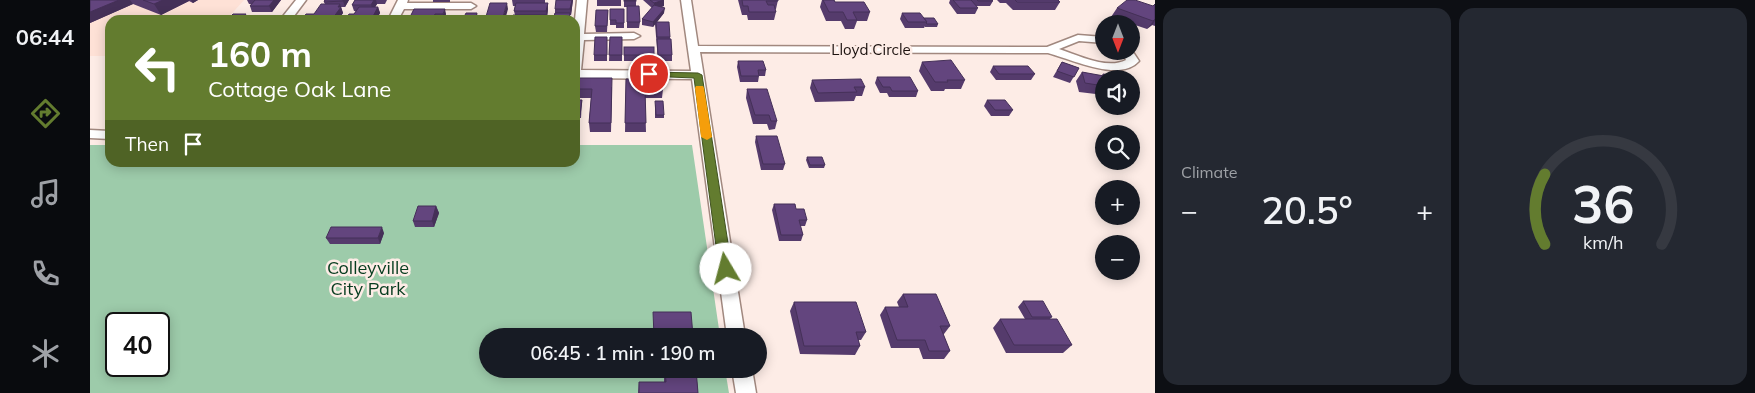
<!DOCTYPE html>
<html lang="en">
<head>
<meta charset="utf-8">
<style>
	body { margin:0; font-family:Mulish,sans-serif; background:#242831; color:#f1f3f6; height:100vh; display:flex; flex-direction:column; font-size:19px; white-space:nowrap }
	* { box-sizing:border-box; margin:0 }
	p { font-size:16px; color:#9ea1a6 }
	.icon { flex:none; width:28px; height:28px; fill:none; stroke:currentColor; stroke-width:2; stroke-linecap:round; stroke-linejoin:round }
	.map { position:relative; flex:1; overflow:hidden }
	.sheet { display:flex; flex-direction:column; gap:8px; padding:8px; background:#0d0f14; width:600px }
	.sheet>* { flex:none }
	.top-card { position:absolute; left:15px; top:15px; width:475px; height:152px; border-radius:15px; box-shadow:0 2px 12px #0003; background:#637c2f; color:#fff; overflow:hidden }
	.needle { width:32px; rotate:180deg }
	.buttons { position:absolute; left:1005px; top:15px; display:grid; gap:10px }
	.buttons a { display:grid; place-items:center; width:45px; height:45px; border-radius:50%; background:#171b24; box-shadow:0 2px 12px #0003; font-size:25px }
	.speed { position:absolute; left:15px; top:312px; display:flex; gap:10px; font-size:25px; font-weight:700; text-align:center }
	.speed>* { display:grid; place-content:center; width:65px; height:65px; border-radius:50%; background:#171b24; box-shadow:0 2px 12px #0003; line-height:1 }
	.speed .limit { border:2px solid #111; border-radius:8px; background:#fff; color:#111 }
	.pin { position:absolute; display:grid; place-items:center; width:42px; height:42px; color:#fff; margin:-21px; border:2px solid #fff; border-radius:50%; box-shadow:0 1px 5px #0007 }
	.me { position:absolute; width:55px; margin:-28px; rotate:352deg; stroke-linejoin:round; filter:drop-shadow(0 0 4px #0008) }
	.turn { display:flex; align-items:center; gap:18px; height:105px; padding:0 20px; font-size:22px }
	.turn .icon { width:65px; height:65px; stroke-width:2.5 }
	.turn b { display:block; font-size:35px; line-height:42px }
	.then { display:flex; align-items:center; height:48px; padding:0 20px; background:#0003; gap:10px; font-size:19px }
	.big { font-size:38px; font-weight:600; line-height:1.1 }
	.sheet .widget { flex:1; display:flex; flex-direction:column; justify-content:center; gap:8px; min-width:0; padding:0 18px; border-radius:15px; background:#242831 }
	.sheet .dial { align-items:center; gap:0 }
	.dial svg { height:130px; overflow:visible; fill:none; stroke:#363941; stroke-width:7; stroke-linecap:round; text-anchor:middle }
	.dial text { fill:#f1f3f6; stroke:none }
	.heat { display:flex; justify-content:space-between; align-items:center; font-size:28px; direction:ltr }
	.sheet .tiles { flex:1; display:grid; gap:8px; grid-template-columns:repeat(2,1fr) }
	.trip { position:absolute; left:389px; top:328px; width:288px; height:50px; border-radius:25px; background:#171b24; box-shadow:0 2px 12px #0003; font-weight:600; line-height:50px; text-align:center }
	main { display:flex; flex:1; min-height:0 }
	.tab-bar { display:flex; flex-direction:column; width:90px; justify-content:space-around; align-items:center; background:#090b0e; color:#9ea1a6 }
	.tab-bar .icon { width:35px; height:35px }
	.tab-bar .on { color:#637c2f }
	.tab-bar b { font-size:22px; color:#f1f3f6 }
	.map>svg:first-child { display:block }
	.built { fill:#fee1d6 }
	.green { fill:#9dcbaa; fill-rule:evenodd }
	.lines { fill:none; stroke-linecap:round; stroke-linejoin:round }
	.minor-casing { stroke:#a1887f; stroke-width:3 }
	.minor { fill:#fff; fill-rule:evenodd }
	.wall { fill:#553b6c }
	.shaded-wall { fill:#453058 }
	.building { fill:#63457e; stroke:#453058 }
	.route { fill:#637c2f; stroke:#40511f }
	.slow { fill:#f59e0b }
	.labels { text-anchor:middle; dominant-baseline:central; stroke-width:5; stroke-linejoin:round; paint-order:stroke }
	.far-street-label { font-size:15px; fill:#1d1310; stroke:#fdece6 }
	.park-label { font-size:18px; fill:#063c1e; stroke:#fdece6 }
</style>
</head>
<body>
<main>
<nav class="tab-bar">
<b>06:44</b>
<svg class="icon on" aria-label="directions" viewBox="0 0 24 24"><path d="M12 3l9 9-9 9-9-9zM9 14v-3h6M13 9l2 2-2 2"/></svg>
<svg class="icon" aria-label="music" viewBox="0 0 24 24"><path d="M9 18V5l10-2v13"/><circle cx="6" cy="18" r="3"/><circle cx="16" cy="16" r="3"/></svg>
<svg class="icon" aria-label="phone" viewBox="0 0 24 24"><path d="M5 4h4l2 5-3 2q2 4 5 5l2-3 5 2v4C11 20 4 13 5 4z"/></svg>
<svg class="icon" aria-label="climate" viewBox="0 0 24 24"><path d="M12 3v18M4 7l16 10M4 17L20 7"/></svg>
</nav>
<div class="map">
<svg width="1065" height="393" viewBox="0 0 1065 393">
	<rect width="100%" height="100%" fill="#fdece6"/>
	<!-- built -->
	<path class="built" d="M 0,0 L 154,0 L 136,20 L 20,20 L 20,56 L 0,56 Z"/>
	<!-- green -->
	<path class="green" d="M 0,145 L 20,145 L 20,162 L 485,162 L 485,145 L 602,145 L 630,336 L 398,336 L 398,369 L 635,369 L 639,393 L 0,393 ZM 26,324 L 69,324 L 69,366 L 26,366 Z"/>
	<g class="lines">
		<defs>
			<g id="minor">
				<path d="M 206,0 L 216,0 L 201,20 L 190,20 Z"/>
				<path d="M 308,0 L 318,0 L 317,3 L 381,3 L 386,6 L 381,9 L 314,9 L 308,20 L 298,20 Z"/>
				<path d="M 487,0 L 497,0 L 494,34 L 544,33 L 550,36 L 544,39 L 494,40 L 491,70 L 601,71 L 591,0 L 601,0 L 608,46 L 957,47 L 988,35 L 1014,37 L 1014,43 L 989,41 L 969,49 C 988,55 1017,70 1036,60 L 1031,51 L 1041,51 L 1041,49 L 1049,61 C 1030,83 981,59 958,53 L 610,52 L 655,336 L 637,336 L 602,79 L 485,78 L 485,20 Z"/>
				<path d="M 0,130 L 20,131 L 20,139 L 0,138 Z"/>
				<path d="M 642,369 L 662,369 L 666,393 L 646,393 Z"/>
			</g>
		</defs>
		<!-- minor casing -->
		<use href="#minor" class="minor-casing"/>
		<!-- minor -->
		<use href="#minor" class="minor"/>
	</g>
	<!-- wall -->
	<g class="wall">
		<path d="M 0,0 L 108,0 L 103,3 L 99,1 L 71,15 L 43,4 L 0,23 Z"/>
		<path d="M 157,0 L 191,0 L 182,12 L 162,12 L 160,6 L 161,4 L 159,4 Z"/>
		<path d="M 233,0 L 259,0 L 255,7 L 251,7 L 253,13 L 248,20 L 213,20 L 213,18 L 224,14 L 235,4 L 234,2 L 234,0 Z"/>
		<path d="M 265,0 L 297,0 L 295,4 L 287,4 L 285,7 L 288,7 L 290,13 L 286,20 L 255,20 L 264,14 L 266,11 L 264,11 L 262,5 Z"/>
		<rect x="343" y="0" width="17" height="2"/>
		<path d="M 422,0 L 455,0 L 455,3 L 458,3 L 458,9 L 457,17 L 425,15 L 424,11 L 425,6 L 423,6 Z"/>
		<path d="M 483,0 L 481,15 L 480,15 L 480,20 L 463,20 L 465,13 L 465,9 Z"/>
		<rect x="507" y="0" width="24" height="6"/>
		<path d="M 534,0 L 546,0 L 546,6 L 550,22 L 549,28 L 537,28 L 537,7 L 534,7 Z"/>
		<path d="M 553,0 L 574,0 L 574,6 L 571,7 L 574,13 L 567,22 L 580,37 L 582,55 L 582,61 L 568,61 L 565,24 L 563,27 L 552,25 L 552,19 L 562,8 Z"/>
		<path d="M 648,0 L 688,0 L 686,9 L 685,9 L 686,12 L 684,20 L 658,20 L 657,15 L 652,15 Z"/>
		<path d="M 732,0 L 744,0 L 745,2 L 780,12 L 777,21 L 767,21 L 764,29 L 755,29 L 751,21 L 736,21 L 730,7 Z"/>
		<path d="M 860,0 L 902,0 L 903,1 L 900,6 L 886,6 L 888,8 L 885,14 L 867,14 L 859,3 Z"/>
		<path d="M 907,0 L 968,0 L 970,2 L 965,10 L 923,10 L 916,3 L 910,3 Z"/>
		<path d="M 1065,4 L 1065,26 L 1062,25 L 1057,29 L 1021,17 L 1027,8 L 1063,6 Z"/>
		<path d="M 324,9 L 356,14 L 354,19 L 319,20 Z"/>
		<path d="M 520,9 L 534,9 L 534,28 L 526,28 L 526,25 L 520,25 Z"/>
		<path d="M 518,10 L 517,32 L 506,32 L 505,26 Z"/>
		<path d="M 812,13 L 834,18 L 848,24 L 847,27 L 835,27 L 835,26 L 834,28 L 815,28 L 810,19 Z"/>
		<path d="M 517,37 L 517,61 L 504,61 L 504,55 Z"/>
		<path d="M 520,37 L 532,37 L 532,61 L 519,61 Z"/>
		<path d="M 534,47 L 564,55 L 564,61 L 534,61 Z"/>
		<path d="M 648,61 L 676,70 L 675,76 L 669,76 L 668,82 L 650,82 L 647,67 Z"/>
		<path d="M 832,62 L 875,80 L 871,89 L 855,89 L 854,91 L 841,91 L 829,71 Z"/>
		<path d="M 972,62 L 989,68 L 980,83 L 963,77 Z"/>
		<path d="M 903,66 L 945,74 L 941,80 L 906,80 L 900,72 Z"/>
		<path d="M 992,72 L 1011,76 L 1013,74 L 1014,79 L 1014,95 L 989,92 L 986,81 Z"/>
		<path d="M 787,77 L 828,91 L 826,97 L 799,97 L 797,93 L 790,93 L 785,83 Z"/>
		<path d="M 536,79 L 573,89 L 572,98 L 555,98 L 556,132 L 535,132 Z"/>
		<path d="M 722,80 L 775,87 L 772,96 L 766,96 L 764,101 L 725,102 L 720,88 Z"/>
		<path d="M 522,87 L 521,132 L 500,132 L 499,123 L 501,98 L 486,98 L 485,89 Z"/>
		<path d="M 657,89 L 687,121 L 685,129 L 679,130 L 677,124 L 663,124 L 656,98 Z"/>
		<path d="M 485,100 L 492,100 L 491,118 L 485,118 Z"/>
		<path d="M 897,100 L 923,110 L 919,116 L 901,116 L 894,106 Z"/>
		<path d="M 565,104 L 574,115 L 574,118 L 565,118 Z"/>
		<path d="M 666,136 L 695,164 L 693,170 L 671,170 L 665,142 Z"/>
		<path d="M 717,157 L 735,165 L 734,168 L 719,168 L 716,160 Z"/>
		<path d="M 684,204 L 706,209 L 717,220 L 715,226 L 710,226 L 713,235 L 711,241 L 689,241 L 682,210 Z"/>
		<path d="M 346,206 L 349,213 L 344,227 L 325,227 L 323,221 Z"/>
		<path d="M 294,233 L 290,244 L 240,244 L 236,238 Z"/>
		<path d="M 813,294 L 860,326 L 854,334 L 853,334 L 860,351 L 854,359 L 833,359 L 829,348 L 801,348 L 790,315 L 795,307 L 809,307 L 807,302 Z"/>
		<path d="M 933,301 L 962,317 L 960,319 L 982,345 L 973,353 L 916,353 L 903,328 L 910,319 L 935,319 L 928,307 Z"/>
		<path d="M 704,302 L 776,332 L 771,340 L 768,340 L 770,346 L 765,355 L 710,354 L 700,311 Z"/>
		<path d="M 574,369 L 606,369 L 608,393 L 548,393 L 549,382 L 574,382 Z"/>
	</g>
	<!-- shaded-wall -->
	<g class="shaded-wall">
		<path d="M 29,0 L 40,0 L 43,4 L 0,23 L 0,12 Z"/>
		<path d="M 73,0 L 99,0 L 99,1 L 71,15 L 64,4 Z"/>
		<path d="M 101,0 L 108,0 L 103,3 Z"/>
		<path d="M 184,0 L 191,0 L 182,12 L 179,6 Z"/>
		<path d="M 253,0 L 259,0 L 255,7 L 253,1 Z"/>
		<path d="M 284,0 L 286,0 L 287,4 L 283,11 L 281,5 Z"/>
		<path d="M 482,0 L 483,0 L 481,15 L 480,9 Z"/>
		<path d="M 574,0 L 574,6 L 564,9 L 564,3 Z"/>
		<path d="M 417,3 L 418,9 L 415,20 L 412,20 Z"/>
		<path d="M 458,3 L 458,9 L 457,17 L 456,11 Z"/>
		<path d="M 250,4 L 253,13 L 248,20 L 244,20 L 243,18 L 248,7 Z"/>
		<path d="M 288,7 L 290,13 L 286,20 L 281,20 Z"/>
		<path d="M 575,8 L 574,13 L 563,27 L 563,22 Z"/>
		<path d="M 355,9 L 356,14 L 354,19 L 353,14 Z"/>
		<path d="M 387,13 L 388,20 L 385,20 Z"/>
		<path d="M 345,14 L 347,19 L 346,20 L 343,20 Z"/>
		<path d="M 1065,19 L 1065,21 L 1062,25 L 1057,29 Z"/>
		<path d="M 346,206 L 349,213 L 344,227 L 342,221 Z"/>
		<path d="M 292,227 L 294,233 L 290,244 L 288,238 Z"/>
	</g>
	<!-- building -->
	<g class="building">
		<path d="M 0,0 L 29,0 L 0,12 Z"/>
		<path d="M 53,0 L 73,0 L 64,4 Z"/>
		<path d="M 165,0 L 184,0 L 179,6 L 160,6 Z"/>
		<path d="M 235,0 L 253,0 L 253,1 L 234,2 Z"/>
		<path d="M 265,0 L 284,0 L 281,5 L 262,5 Z"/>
		<path d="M 466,0 L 482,0 L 480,9 L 465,9 Z"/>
		<rect x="534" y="0" width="12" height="1"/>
		<path d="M 560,0 L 574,0 L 564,3 Z"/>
		<path d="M 652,0 L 688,0 L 688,1 L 676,1 L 678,5 L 684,5 L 686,12 L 659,12 L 658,6 L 653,6 Z"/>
		<path d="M 733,0 L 744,0 L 745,2 L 774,2 L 780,12 L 763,12 L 767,20 L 757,20 L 753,12 L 739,12 Z"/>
		<path d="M 863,0 L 881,0 L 888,8 L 870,8 Z"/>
		<path d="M 887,0 L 902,0 L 903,1 L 888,1 Z"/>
		<path d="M 925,0 L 968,0 L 970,2 L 927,2 Z"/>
		<path d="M 1037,0 L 1045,0 L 1063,6 L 1065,4 L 1065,19 L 1063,21 L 1027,8 Z"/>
		<path d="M 400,3 L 417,3 L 412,20 L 395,20 Z"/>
		<path d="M 426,3 L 458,3 L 456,11 L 424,11 Z"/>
		<path d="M 231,4 L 250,4 L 248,7 L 251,7 L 243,18 L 213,18 L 216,14 L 224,14 Z"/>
		<path d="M 564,5 L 575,8 L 563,22 L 552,19 Z"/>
		<path d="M 537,6 L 549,6 L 550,22 L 537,22 Z"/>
		<path d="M 269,7 L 288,7 L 281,20 L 255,20 L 259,14 L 264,14 Z"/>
		<path d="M 324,9 L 355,9 L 353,14 L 345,14 L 343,19 L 319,19 Z"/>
		<path d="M 520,9 L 534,9 L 534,23 L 526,23 L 526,20 L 520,20 Z"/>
		<path d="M 506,10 L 518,10 L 517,26 L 505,26 Z"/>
		<path d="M 376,13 L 387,13 L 385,20 L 360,20 L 361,17 L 374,17 Z"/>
		<path d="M 465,13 L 480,13 L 479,20 L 463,20 Z"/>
		<path d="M 812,13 L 830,13 L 837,22 L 818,22 Z"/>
		<path d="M 143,14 L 156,14 L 154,17 L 170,17 L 168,20 L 137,20 Z"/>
		<path d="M 423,15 L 456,15 L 455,20 L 421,20 Z"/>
		<path d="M 834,18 L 844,18 L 848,24 L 837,24 L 836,23 L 837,22 Z"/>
		<path d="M 566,22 L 579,22 L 580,37 L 567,37 Z"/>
		<path d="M 505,37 L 517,37 L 517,55 L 504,55 Z"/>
		<path d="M 520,37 L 532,37 L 532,55 L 519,55 Z"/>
		<path d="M 567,39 L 581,39 L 582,55 L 568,55 Z"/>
		<rect x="534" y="47" width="30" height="8"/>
		<path d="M 861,60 L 875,80 L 857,80 L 858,82 L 845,82 L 832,62 Z"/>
		<path d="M 648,61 L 673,61 L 676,70 L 668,70 L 669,76 L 651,76 Z"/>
		<path d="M 972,62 L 989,68 L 984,77 L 967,71 Z"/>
		<path d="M 903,66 L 938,66 L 945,74 L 909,74 Z"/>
		<path d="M 992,72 L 1014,76 L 1013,74 L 1038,78 L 1039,79 L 1014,79 L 1014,86 L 995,83 Z"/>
		<path d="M 787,77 L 820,77 L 828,91 L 802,91 L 800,87 L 793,87 Z"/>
		<path d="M 486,78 L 522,78 L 521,123 L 499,123 L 502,89 L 485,89 Z"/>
		<path d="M 536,79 L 572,79 L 573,89 L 555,89 L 556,123 L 535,123 Z"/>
		<path d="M 771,79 L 775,87 L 764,87 L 767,92 L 728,93 L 722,80 Z"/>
		<path d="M 657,89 L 677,89 L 687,121 L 681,121 L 679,115 L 665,115 Z"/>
		<path d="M 485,100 L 492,100 L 490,115 L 485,115 Z"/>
		<path d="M 897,100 L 915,100 L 923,110 L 905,110 Z"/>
		<path d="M 565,101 L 573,101 L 574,115 L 566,115 Z"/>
		<path d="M 666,136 L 687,136 L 695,164 L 673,164 Z"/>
		<path d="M 717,157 L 732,157 L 735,165 L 720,165 Z"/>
		<path d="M 684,204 L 705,204 L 706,209 L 714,209 L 717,220 L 709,220 L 713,235 L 691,235 Z"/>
		<path d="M 328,206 L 346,206 L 342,221 L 323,221 Z"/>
		<path d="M 241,227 L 292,227 L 288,238 L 236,238 Z"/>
		<path d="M 813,294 L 846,294 L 860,326 L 850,326 L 860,351 L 839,351 L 835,340 L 807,340 L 795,307 L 818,307 Z"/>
		<path d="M 933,301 L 953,301 L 962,317 L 942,317 Z"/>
		<path d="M 704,302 L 766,302 L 776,332 L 766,332 L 770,346 L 714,346 Z"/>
		<path d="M 563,312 L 601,312 L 603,336 L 564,336 Z"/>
		<path d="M 910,319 L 967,319 L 982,345 L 924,345 Z"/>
		<path d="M 575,369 L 606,369 L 608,393 L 549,393 L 549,382 L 576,382 Z"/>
	</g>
	<!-- route -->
	<path class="route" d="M 559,72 L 608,73 L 612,75 L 642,269 L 640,273 L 636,274 L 631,273 L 629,269 L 604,78 L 556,76 L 556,73 Z"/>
	<!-- slow -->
	<path class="slow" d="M 606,86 L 613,86 L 614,88 L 622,137 L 617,140 L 611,137 L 605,88 Z"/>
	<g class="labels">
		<!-- far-street labels -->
		<g class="far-street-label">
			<text x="781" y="49">Lloyd Circle</text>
		</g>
		<!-- park labels -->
		<g class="park-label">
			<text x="278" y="267">Colleyville<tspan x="278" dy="21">City Park</tspan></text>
		</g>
	</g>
</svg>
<div class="buttons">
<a><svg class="needle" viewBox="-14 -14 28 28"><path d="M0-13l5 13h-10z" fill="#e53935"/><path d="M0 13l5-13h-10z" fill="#9ea1a6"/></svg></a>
<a><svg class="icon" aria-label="sound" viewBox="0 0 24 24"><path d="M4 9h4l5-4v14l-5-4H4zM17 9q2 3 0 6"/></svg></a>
<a><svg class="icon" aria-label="search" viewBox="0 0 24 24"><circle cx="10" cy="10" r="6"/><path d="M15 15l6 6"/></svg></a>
<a>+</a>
<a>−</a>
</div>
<div class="speed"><div class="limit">40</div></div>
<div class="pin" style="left:559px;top:74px;background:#d93025"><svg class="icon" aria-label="arrive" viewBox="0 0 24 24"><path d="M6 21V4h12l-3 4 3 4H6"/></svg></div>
<svg class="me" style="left:636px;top:269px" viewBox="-20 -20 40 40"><circle r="19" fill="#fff"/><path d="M0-13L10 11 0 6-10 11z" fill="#637c2f"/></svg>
<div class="trip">06:45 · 1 min · 190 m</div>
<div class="top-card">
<div class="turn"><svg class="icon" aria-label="left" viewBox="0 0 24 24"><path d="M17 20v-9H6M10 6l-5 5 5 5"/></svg><div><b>160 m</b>Cottage Oak Lane</div></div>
<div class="then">Then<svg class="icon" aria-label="arrive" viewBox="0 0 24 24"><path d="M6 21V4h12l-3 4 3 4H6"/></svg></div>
</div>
</div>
<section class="sheet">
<div class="tiles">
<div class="widget"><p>Climate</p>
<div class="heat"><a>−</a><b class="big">20.5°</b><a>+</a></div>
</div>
<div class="widget dial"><svg viewBox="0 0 100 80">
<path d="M14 69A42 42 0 1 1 86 69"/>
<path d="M14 69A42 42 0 0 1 14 26" stroke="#637c2f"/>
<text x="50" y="56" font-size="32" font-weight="700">36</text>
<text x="50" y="72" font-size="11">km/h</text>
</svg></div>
</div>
</section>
</main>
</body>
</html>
